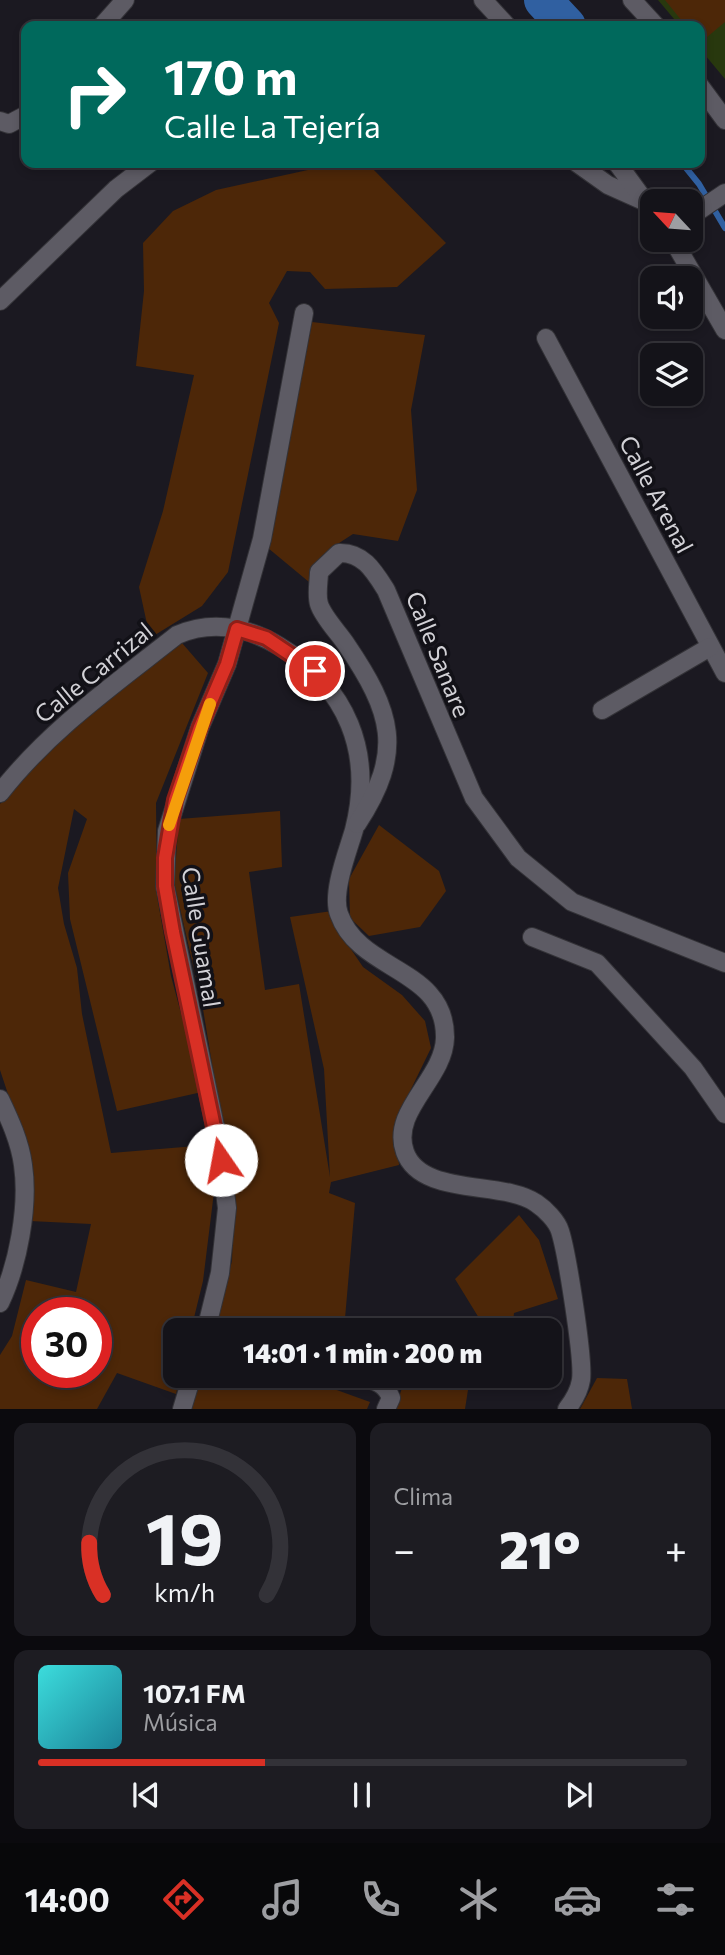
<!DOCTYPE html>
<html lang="es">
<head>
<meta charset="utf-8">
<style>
	body { margin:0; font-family:Commissioner,sans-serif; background:#1d1c22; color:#f1f3f6; height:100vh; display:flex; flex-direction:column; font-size:26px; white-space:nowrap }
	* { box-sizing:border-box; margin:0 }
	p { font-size:23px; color:#9d9ea2 }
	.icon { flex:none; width:38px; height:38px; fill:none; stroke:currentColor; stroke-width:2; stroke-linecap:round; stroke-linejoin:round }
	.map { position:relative; height:1409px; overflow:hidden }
	.drawer { display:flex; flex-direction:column; gap:14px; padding:14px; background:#0b0a0e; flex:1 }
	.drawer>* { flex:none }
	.guide { position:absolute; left:21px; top:21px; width:684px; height:147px; border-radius:14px; box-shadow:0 4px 10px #0003,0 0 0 2px #333238; background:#00695c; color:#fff; overflow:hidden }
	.needle { width:46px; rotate:296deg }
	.tools { position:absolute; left:640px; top:189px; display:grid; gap:14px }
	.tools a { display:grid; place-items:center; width:63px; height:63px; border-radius:14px; background:#141319; box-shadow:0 4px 10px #0003,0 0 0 2px #333238; font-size:35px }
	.speed { position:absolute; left:21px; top:1297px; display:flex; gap:14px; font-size:35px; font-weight:700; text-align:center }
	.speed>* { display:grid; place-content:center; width:91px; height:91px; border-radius:50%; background:#141319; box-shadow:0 4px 10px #0003,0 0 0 2px #333238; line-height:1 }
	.speed .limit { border:10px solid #d22; background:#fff; color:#111 }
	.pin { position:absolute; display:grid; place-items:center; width:60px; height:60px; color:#fff; margin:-30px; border:4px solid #fff; border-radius:50%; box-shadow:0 2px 7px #0007 }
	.me { position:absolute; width:77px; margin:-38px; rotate:348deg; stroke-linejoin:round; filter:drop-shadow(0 0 5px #0008) }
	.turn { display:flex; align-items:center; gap:24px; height:147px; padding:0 28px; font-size:32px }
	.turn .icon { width:91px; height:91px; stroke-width:2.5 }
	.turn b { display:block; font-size:49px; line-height:60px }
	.big { font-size:52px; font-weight:800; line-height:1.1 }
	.drawer .tile { flex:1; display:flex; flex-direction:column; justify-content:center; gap:10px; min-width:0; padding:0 24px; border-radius:14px; background:#1d1c22 }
	.drawer .dial { align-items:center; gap:0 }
	.dial svg { height:182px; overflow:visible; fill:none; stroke:#333238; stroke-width:7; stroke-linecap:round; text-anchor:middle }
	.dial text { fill:#f1f3f6; stroke:none }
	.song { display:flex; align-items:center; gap:21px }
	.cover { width:84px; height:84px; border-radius:10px; background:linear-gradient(135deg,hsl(180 70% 55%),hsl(190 70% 35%)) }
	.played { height:7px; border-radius:4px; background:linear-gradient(90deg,#d93025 35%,#333238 35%) }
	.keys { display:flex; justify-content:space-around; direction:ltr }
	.heat { display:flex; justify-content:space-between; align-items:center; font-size:38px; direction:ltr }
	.drawer .tiles { flex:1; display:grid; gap:14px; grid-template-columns:1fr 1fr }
	.tile:last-child { grid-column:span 2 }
	.trip { position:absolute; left:163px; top:1318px; width:399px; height:70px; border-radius:14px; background:#141319; box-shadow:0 4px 10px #0003,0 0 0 2px #333238; font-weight:800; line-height:70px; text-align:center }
	.menu { display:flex; height:112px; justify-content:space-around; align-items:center; background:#08080a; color:#9d9ea2 }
	.menu .icon { width:49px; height:49px }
	.menu .current { color:#d93025 }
	.menu b { font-size:32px; color:#f1f3f6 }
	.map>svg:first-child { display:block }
	.green { fill:#28380e }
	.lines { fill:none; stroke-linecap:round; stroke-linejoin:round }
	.stream { stroke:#3060a1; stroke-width:6 }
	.river { stroke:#3060a1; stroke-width:38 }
	.building { fill:#4d2708; fill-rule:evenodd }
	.minor-casing { stroke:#333237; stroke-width:20 }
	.minor { stroke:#5d5b64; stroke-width:18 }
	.route-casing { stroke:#8d1f18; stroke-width:18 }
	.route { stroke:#d93025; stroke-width:12 }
	.slow { stroke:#f59e0b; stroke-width:12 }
	.labels { text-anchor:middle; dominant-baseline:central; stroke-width:7; stroke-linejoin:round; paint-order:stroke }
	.street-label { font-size:24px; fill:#d2d1d6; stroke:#121117 }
</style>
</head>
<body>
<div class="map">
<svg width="725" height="1409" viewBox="0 0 725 1409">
	<rect width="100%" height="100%" fill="#1b1921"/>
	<!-- green -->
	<path class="green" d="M 658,0 L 725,0 L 725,79 L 700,49 L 700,26 L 680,26 Z"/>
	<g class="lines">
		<!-- stream -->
		<path class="stream" d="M 682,163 L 699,184 L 725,228"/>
		<!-- river -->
		<path class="river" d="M 543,0 L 567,26"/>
	</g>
	<!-- building -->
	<g class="building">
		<path d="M 665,0 L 725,0 L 725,22 L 700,43 L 700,26 L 686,26 Z"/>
		<path d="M 340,163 L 367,163 L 446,243 L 397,287 L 325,289 L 310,272 L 287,271 L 269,303 L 279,323 L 228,572 L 202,606 L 150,638 L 139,587 L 163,511 L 194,375 L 136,366 L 144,291 L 143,243 L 173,211 L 216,190 Z"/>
		<path d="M 312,322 L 425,335 L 411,410 L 417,490 L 398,541 L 353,534 L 336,545 L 309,582 L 268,548 Z"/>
		<path d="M 182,643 L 208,673 L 156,803 L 157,896 L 171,976 L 202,1092 L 117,1111 L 70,919 L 68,873 L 87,819 L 74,809 L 58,888 L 64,924 L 77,968 L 82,1014 L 111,1153 L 208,1145 L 214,1192 L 203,1281 L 191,1330 L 175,1330 L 175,1376 L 180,1376 L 176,1394 L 117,1373 L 97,1409 L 0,1409 L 0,1355 L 12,1336 L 26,1280 L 76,1292 L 91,1224 L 30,1221 L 33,1169 L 0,1070 L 0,804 L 26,771 L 83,718 ZM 37,1312 L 96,1312 L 96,1372 L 37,1372 Z"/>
		<path d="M 280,811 L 282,867 L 249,872 L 265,990 L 299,984 L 330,1177 L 324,1069 L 290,917 L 332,911 L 342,936 L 363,967 L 402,995 L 425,1021 L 431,1048 L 396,1120 L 399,1165 L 331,1182 L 329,1193 L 355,1203 L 344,1330 L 214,1330 L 232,1261 L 234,1197 L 203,1009 L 174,882 L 179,819 Z"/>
		<path d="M 379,825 L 439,871 L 446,891 L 420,927 L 369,936 L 350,918 L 349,879 Z"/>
		<path d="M 519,1215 L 539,1240 L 558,1299 L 514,1313 L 512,1330 L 463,1330 L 482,1323 L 455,1279 Z"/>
		<path d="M 199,1376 L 298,1376 L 370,1402 L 367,1409 L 190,1409 Z"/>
		<path d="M 406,1376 L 507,1376 L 506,1381 L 468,1390 L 465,1409 L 395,1409 Z"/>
		<path d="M 597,1378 L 627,1379 L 632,1409 L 580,1409 Z"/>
	</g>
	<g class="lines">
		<defs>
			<g id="minor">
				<path d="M 483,0 L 507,26"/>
				<path d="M 632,0 L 656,26"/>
				<path d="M 102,26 L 125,0"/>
				<path d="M 700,86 L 725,120"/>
				<path d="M 0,121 L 9,124 L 26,115"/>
				<path d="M 577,163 L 608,185 L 646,202"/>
				<path d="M 617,163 L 644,200"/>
				<path d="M 691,216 L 725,193"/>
				<path d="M 673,240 L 725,330"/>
				<path d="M 0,301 L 116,189 L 150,163"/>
				<path d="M 546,338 L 725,673"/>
				<path d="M 602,710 L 710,647"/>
				<path d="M 0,793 C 49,730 115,684 177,635 C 212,620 247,627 279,646 C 347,687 374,752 354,830 C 348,851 331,893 339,914 C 360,973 446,967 445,1038 C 444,1079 390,1111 405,1152 C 421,1197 503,1180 536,1203 C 545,1209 557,1221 560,1231 C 567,1253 584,1360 581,1380 C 579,1392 574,1400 567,1409"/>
				<path d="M 357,824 C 405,751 392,712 346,644 C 338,632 323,617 319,604 C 316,594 319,581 319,572 L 339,553 C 363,552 374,571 386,590 L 474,798 L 518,858 L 572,902 L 725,963"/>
				<path d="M 532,937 L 597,963 L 693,1068 L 725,1114"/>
				<path d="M 0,1099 C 10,1120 20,1142 23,1165 C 29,1207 18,1265 0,1303"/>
				<path d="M 206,1330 L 220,1273 L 227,1208 L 219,1145 L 165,886 L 167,831 L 200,727 L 227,664 L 262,539 L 304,313"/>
				<path d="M 357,1376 C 372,1380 385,1382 391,1398 L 386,1409"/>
				<path d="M 182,1409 L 192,1376"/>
			</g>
		</defs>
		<!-- minor casing -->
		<use href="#minor" class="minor-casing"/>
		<!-- minor -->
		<use href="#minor" class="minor"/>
	</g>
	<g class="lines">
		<defs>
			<path id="route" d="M 221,1160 L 173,932 L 165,886 L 165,858 L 175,800 L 200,727 L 227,664 L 237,629 L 266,638 L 315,671"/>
		</defs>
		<!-- route casing -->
		<use href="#route" class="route-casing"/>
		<!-- route -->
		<use href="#route" class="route"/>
		<!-- slow -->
		<path class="slow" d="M 169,825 L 210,704"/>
	</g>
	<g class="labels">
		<!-- street labels -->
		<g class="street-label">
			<text transform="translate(657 494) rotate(62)">Calle Arenal</text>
			<text transform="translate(439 654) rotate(68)">Calle Sanare</text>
			<text transform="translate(93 672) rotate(-39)">Calle Carrizal</text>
			<text transform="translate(202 937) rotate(81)">Calle Guamal</text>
		</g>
	</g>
</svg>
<div class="tools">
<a><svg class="needle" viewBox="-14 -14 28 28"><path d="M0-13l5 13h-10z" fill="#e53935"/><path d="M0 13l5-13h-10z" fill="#9d9ea2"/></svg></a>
<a><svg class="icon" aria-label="sound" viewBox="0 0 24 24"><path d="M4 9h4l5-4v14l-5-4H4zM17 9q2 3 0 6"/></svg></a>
<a><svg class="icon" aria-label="layers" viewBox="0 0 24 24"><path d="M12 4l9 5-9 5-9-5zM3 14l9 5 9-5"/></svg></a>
</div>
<div class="speed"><div class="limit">30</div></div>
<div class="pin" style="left:315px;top:671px;background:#d93025"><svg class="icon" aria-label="arrive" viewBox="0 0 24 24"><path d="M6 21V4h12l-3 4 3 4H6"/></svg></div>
<svg class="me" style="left:221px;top:1160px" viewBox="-20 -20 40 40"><circle r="19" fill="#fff"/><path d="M0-13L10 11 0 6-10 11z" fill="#d93025"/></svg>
<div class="trip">14:01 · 1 min · 200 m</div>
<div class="guide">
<div class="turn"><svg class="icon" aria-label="right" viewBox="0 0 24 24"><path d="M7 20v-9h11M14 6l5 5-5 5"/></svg><div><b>170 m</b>Calle La Tejería</div></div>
</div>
</div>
<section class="drawer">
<div class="tiles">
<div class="tile dial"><svg viewBox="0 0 100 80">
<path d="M14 69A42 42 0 1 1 86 69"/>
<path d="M14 69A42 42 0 0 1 8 46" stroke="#d93025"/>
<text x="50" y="56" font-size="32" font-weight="700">19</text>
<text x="50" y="72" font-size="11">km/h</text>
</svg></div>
<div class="tile"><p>Clima</p>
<div class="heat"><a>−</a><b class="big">21°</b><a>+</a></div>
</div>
<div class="tile">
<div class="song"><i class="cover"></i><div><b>107.1 FM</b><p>Música</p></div></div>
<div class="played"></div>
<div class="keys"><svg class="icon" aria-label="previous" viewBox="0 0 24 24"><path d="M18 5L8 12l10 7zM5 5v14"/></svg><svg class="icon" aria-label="pause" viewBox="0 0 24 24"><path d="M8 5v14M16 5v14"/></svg><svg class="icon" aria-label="next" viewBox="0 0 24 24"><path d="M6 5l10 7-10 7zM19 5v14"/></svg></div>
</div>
</div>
</section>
<nav class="menu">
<b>14:00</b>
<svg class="icon current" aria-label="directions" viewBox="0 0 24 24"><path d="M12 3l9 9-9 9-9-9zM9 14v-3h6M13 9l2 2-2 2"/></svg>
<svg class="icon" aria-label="music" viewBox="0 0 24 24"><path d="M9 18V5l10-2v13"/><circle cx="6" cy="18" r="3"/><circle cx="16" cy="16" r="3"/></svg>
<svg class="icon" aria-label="phone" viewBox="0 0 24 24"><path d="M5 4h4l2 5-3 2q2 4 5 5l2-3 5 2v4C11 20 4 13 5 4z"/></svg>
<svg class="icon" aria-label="climate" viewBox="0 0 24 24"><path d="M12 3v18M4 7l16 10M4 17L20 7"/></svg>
<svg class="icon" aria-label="car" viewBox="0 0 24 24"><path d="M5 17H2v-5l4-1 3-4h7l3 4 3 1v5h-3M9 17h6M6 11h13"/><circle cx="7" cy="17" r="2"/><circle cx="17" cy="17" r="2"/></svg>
<svg class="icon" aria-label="filters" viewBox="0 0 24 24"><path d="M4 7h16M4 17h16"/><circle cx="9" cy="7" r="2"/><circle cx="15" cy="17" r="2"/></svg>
</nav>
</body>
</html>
